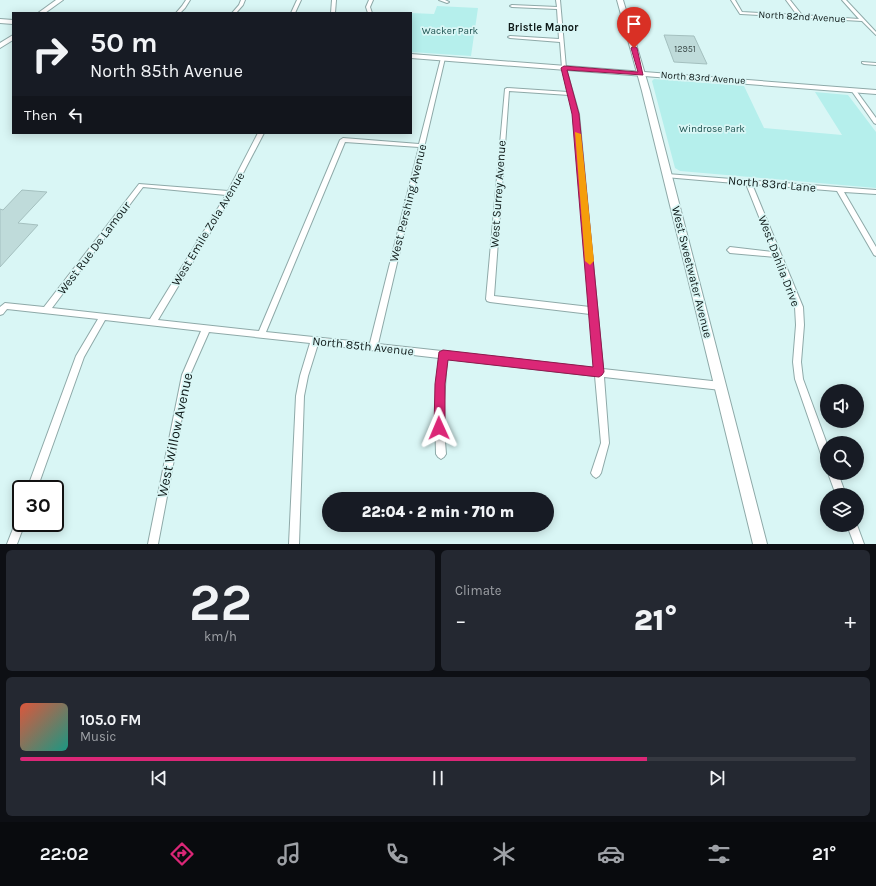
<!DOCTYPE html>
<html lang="en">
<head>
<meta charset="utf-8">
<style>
	body { margin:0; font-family:Karla,sans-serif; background:#242831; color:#f1f3f6; height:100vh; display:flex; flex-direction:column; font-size:15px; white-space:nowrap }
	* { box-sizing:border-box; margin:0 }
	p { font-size:13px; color:#9ea1a6 }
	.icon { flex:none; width:22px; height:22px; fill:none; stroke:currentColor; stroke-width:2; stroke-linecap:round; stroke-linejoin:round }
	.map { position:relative; height:544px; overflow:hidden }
	.side { display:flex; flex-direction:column; gap:6px; padding:6px; background:#0d0f14; flex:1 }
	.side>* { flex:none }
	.guide { position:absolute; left:12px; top:12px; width:400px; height:122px; border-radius:0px; box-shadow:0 2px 10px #0003; background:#171b24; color:#f1f3f6; overflow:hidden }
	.buttons { position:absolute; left:820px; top:384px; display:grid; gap:8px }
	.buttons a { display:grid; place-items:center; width:44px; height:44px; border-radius:50%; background:#171b24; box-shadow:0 2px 10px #0003; font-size:20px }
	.speed { position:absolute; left:12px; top:480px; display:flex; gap:8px; font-size:20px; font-weight:700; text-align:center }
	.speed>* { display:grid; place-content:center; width:52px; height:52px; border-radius:50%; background:#171b24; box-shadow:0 2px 10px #0003; line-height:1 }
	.speed .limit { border:2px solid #111; border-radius:6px; background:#fff; color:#111 }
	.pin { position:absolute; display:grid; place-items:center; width:34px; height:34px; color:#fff; margin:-41px -17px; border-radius:50% 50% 50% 0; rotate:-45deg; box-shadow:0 0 4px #0007 }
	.pin .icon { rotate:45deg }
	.me { position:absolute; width:44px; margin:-22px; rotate:359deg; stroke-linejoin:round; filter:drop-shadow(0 0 3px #0008) }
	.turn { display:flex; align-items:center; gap:14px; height:84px; padding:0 12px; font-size:18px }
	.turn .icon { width:52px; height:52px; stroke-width:2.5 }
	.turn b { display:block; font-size:28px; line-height:34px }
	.then { display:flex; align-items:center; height:38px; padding:0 12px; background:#0003; gap:8px; font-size:15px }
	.big { font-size:30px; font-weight:800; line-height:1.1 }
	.side .tile { flex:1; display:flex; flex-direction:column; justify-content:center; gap:6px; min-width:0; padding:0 14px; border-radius:6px; background:#242831 }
	.side .dial { align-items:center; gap:0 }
	.dial b { font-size:52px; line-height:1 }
	.song { display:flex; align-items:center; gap:12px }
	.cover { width:48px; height:48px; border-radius:6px; background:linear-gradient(135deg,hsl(10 70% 55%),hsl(170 70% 35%)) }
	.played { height:4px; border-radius:2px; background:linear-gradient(90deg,#db2777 75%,#363941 75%) }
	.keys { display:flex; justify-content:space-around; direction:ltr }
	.heat { display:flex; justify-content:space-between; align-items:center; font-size:22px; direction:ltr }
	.side .tiles { flex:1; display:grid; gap:6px; grid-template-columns:1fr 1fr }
	.tile:last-child { grid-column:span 2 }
	.trip { position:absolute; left:322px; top:492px; width:232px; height:40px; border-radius:20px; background:#171b24; box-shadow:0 2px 10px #0003; font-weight:800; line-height:40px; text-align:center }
	.dock { display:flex; height:64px; justify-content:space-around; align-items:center; background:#090b0e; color:#9ea1a6 }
	.dock .icon { width:28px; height:28px }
	.dock .current { color:#db2777 }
	.dock b { font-size:18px; color:#f1f3f6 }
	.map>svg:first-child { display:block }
	.green { fill:#b5efec }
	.building { fill:#bfdbda; stroke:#a4c0bf }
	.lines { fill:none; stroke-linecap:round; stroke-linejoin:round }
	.street-casing { stroke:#8ea9a8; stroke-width:2 }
	.secondary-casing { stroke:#8ea9a8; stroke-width:2 }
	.primary-casing { stroke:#8ea9a8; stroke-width:2 }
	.street { fill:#fff; fill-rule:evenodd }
	.secondary { fill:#fff; fill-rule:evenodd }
	.primary { fill:#fff; fill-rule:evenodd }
	.route { fill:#db2777; stroke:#8e194d }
	.slow { fill:#f59e0b }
	.labels { text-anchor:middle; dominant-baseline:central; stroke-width:3.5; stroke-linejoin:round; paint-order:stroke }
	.far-number-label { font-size:9px; fill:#3b4a49 }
	.far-street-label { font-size:10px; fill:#0f1a19; stroke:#d9f6f5 }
	.far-park-label { font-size:10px; fill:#1d5250; stroke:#d9f6f5 }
	.far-neighbourhood-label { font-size:11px; font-weight:bold; fill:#0f1a19; stroke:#d9f6f5 }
	.street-label { font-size:12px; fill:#0f1a19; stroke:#d9f6f5 }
	.near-street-label { font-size:14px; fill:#0f1a19; stroke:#d9f6f5 }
</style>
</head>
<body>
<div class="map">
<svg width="876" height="544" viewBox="0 0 876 544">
	<rect width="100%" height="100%" fill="#d9f6f5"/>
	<!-- green -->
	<g class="green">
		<path d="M 437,6 L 478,8 L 471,56 L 411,52 L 411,13 L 434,14 Z"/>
		<path d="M 654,79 L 744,86 L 764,128 L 842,135 L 815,92 L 848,95 L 876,132 L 876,188 L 680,171 L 675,168 L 652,81 Z"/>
	</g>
	<!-- building -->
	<g class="building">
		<path d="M 664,35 L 694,36 L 707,64 L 674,62 Z"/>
		<path d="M 22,190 L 47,192 L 18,223 L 38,225 L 0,267 L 0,209 L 3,210 Z"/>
	</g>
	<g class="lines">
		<defs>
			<g id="street">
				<path d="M 186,0 L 190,0 L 185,8 L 180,13 L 176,13 L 182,6 Z"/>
				<path d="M 241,0 L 245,0 L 243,5 L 236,13 L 232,13 L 239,5 Z"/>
				<path d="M 297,0 L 301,0 L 295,13 L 291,13 Z"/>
				<path d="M 332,0 L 336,0 L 335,13 L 331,13 Z"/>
				<path d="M 369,0 L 373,0 L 370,7 L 372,13 L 368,13 L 366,7 Z"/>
				<path d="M 439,0 L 445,0 L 449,2 L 447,3 Z"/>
				<path d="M 556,0 L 560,0 L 566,68 L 579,114 L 603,369 L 721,382 L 724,383 L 725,386 L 724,389 L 721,390 L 604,377 L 609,443 L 601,473 L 599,476 L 596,478 L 593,476 L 591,473 L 601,443 L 595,376 L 447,359 L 443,415 L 446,454 L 444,457 L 441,459 L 438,457 L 436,454 L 435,415 L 439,358 L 318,344 L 308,376 L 304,396 L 299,544 L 289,544 L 296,396 L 300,376 L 310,343 L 209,332 L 190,375 L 158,544 L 148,544 L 182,375 L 201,331 L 105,320 L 84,357 L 37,489 L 27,489 L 76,356 L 98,319 L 7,309 L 3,314 L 0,315 L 0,307 L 5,303 L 44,307 L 139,184 L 228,191 L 258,133 L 264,133 L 226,206 L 158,320 L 259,331 L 340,140 L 343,138 L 419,144 L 441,58 L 443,57 L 445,58 L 378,344 L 595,368 L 590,314 L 490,302 L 487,301 L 486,299 L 505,89 L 507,88 L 568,92 L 562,68 L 560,42 L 510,38 L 508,37 L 510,36 L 559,39 L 557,9 L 512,7 L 510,6 L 512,5 L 557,7 ZM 509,91 L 569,95 L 573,114 L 590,307 L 494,296 ZM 345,142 L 419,147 L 370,343 L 266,332 ZM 143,187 L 226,195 L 150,319 L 52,308 Z"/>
				<path d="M 731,0 L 735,0 L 742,12 L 797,15 L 786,0 L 790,0 L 802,15 L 859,19 L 842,0 L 846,0 L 876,32 L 876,35 L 862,21 L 741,14 L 740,14 Z"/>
				<path d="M 862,62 L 876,63 L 876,65 L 864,64 L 862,63 Z"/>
				<path d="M 851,89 L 855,89 L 876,118 L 876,124 L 874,123 L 851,90 Z"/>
				<path d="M 667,174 L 876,190 L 876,194 L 844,192 L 876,247 L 876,256 L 874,255 L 837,191 L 752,184 L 803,307 L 804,325 L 801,362 L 803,379 L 827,444 L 827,462 L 824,460 L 822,457 L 795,379 L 793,362 L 796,325 L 795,307 L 775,257 L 730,253 L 727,250 L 730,247 L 773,252 L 746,184 L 665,177 L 665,175 Z"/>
				<path d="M 828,473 L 838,473 L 846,495 L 836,495 Z"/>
				<path d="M 21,514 L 21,523 L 25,523 L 17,544 L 7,544 L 18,516 Z"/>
				<path d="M 847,525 L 857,525 L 864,544 L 854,544 Z"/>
			</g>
			<g id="secondary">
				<path d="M 56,0 L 63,0 L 45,13 L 38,13 Z"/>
				<path d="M 617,0 L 623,0 L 650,91 L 767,544 L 753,544 L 642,91 Z"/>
				<path d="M 13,35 L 13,40 L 0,48 L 0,43 Z"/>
			</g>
			<g id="primary">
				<path d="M 0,19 L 13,20 L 13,24 L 0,23 Z"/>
				<path d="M 411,54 L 876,90 L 876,94 L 411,58 Z"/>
			</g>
		</defs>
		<!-- street casing -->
		<use href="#street" class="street-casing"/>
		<!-- secondary casing -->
		<use href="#secondary" class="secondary-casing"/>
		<!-- primary casing -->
		<use href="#primary" class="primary-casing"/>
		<!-- street -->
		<use href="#street" class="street"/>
		<!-- secondary -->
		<use href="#secondary" class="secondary"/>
		<!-- primary -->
		<use href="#primary" class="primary"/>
	</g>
	<!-- route -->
	<path class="route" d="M 634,46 L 637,48 L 643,75 L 567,70 L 579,114 L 604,372 L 602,375 L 599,377 L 448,360 L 445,384 L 445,428 L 443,432 L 439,433 L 435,432 L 434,428 L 435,384 L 439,352 L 443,350 L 593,367 L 572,114 L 561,68 L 564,66 L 638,72 L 631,48 Z"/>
	<!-- slow -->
	<path class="slow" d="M 575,132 L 581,134 L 594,261 L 590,265 L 585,261 Z"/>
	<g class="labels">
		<!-- far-number labels -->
		<g class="far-number-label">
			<text x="685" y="49">12951</text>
		</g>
		<!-- far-street labels -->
		<g class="far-street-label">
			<text transform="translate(802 17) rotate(3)">North 82nd Avenue</text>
			<text transform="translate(703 78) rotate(4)">North 83rd Avenue</text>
		</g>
		<!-- far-park labels -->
		<g class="far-park-label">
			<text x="450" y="31">Wacker Park</text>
			<text x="712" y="129">Windrose Park</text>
		</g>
		<!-- far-neighbourhood labels -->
		<g class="far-neighbourhood-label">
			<text x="543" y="27">Bristle Manor</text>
		</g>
		<!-- street labels -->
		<g class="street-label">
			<text transform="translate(772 184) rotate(5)">North 83rd Lane</text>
			<text transform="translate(498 194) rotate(-86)">West Surrey Avenue</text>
			<text transform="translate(408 203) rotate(-76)">West Pershing Avenue</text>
			<text transform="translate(208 229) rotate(-59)">West Emile Zola Avenue</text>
			<text transform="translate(94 248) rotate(-53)">West Rue De Lamour</text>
			<text transform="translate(779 261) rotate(69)">West Dahlia Drive</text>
			<text transform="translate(692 272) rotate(76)">West Sweetwater Avenue</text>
			<text transform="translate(363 346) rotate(6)">North 85th Avenue</text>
		</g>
		<!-- near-street labels -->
		<g class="near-street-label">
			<text transform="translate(175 435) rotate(-78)">West Willow Avenue</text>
		</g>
	</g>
</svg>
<div class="buttons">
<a><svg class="icon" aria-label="sound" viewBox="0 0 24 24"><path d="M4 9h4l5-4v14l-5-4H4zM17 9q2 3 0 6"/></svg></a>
<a><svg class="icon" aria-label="search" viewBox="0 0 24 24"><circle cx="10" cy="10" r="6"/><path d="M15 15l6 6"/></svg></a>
<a><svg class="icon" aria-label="layers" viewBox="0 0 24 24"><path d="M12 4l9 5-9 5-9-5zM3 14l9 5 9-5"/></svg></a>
</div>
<div class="speed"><div class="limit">30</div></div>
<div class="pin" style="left:634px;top:48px;background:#d93025"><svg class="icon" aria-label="arrive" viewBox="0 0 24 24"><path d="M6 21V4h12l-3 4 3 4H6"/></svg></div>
<svg class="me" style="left:439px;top:428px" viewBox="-20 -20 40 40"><path d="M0-17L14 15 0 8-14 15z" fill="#db2777" stroke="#fff" stroke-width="4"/></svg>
<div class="trip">22:04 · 2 min · 710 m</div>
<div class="guide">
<div class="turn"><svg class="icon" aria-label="right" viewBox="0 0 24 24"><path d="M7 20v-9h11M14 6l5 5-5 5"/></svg><div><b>50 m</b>North 85th Avenue</div></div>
<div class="then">Then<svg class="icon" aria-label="left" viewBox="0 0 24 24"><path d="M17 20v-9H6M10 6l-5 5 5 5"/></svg></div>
</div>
</div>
<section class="side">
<div class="tiles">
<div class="tile dial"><b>22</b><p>km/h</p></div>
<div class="tile"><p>Climate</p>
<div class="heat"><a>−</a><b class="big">21°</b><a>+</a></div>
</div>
<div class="tile">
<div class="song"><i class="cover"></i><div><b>105.0 FM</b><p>Music</p></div></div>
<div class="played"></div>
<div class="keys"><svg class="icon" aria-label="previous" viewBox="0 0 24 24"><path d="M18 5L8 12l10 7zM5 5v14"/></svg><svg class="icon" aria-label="pause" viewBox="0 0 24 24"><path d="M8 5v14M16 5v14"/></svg><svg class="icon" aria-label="next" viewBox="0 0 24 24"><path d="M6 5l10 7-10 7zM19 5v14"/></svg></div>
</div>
</div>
</section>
<nav class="dock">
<b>22:02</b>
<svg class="icon current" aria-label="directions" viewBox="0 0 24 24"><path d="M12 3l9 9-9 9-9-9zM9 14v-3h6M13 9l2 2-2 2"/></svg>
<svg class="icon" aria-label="music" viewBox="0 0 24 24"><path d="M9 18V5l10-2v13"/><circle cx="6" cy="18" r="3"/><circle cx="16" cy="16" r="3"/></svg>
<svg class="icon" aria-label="phone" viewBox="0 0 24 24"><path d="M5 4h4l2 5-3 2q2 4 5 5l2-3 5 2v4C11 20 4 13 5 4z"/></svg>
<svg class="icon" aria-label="climate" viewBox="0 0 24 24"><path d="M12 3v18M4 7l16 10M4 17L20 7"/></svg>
<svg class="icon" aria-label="car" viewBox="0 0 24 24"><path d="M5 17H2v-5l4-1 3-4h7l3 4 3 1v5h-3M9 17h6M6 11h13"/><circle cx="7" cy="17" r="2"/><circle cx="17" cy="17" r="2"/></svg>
<svg class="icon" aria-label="filters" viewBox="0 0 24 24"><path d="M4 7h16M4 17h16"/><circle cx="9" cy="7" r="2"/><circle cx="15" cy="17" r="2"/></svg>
<b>21°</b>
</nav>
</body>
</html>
